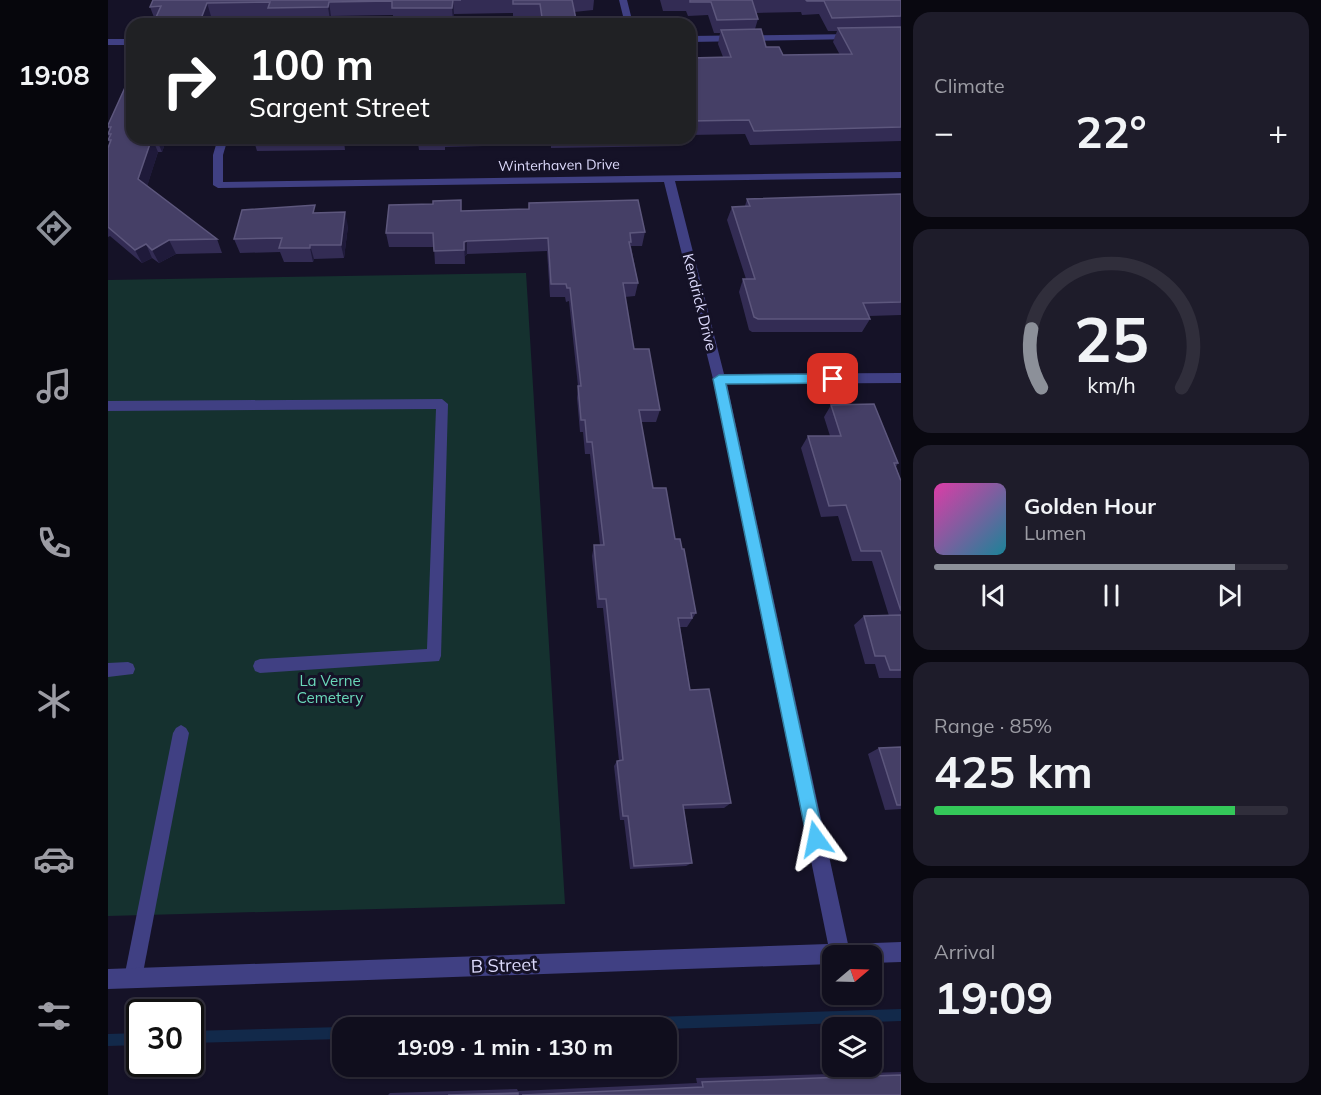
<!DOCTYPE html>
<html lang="en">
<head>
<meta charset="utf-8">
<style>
	body { margin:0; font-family:Mulish,sans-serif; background:#1e1c2a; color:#f1f3f6; height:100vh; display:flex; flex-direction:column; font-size:22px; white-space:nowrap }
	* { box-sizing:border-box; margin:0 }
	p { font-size:20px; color:#9c9ca4 }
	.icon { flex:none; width:33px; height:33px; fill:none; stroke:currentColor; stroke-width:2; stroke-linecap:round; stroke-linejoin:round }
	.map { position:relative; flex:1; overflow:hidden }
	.side { display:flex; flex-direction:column; gap:12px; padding:12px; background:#090810; width:420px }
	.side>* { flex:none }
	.top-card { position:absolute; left:18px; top:18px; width:570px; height:126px; border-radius:18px; box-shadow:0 2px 4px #0004,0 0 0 2px #302e3b; background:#202124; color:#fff; overflow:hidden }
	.needle { width:39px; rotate:71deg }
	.controls { position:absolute; left:714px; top:945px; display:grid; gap:12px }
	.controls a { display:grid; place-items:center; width:60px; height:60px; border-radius:12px; background:#100e1d; box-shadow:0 2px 4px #0004,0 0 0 2px #302e3b; font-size:30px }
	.speed { position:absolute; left:18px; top:999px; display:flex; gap:12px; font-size:30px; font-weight:700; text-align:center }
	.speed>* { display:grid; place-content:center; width:78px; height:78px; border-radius:50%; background:#100e1d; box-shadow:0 2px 4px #0004,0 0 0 2px #302e3b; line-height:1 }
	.speed .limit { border:3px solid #111; border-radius:9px; background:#fff; color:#111 }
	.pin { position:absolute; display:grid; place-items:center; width:51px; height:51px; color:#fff; margin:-26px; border-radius:12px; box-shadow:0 3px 9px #0006 }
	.me { position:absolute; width:66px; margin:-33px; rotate:348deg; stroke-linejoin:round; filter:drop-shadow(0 0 4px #0008) }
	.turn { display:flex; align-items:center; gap:21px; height:126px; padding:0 24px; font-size:27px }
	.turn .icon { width:78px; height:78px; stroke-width:2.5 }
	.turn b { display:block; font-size:42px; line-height:51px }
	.big { font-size:45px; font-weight:700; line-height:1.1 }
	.side .widget { flex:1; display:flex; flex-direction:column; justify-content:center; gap:9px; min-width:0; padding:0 21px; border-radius:18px; background:#1e1c2a }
	.side .dial { align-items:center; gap:0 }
	.dial svg { height:156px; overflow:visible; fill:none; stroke:#302e3b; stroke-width:7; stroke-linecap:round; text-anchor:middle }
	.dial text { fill:#f1f3f6; stroke:none }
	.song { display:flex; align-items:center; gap:18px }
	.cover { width:72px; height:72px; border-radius:9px; background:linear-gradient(135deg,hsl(320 70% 55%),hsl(190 70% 35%)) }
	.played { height:6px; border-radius:3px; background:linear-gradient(90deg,#8c9099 85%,#302e3b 85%) }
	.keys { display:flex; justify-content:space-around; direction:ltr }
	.heat { display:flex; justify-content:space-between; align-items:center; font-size:33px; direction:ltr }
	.charge { height:9px; border-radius:4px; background:linear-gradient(90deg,#34c759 85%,#302e3b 0) }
	.trip { position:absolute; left:224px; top:1017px; width:345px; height:60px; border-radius:18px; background:#100e1d; box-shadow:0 2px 4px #0004,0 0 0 2px #302e3b; font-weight:700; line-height:60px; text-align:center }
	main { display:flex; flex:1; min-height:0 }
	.dock { display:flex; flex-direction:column; width:108px; justify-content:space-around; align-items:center; background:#06060c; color:#9c9ca4 }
	.dock .icon { width:42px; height:42px }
	.dock .on { color:#8c9099 }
	.dock b { font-size:27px; color:#f1f3f6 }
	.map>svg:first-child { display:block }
	.green { fill:#15312f }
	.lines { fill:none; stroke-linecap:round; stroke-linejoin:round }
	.stream { fill:#12294a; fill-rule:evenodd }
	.lane { fill:#404083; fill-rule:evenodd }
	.street { fill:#404083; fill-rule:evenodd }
	.wall { fill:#332c54; fill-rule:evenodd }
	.shaded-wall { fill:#1f1a3a }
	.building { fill:#453f66; stroke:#5d577d; stroke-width:1.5 }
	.route { fill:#4fc3f7; stroke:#337fa1; stroke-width:1.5 }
	.labels { text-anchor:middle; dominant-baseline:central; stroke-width:6; stroke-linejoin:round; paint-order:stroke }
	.far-street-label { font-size:14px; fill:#dddafc; stroke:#151227 }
	.street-label { font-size:15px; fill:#dddafc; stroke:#151227 }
	.park-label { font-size:15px; fill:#6ad8b9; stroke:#151227 }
	.near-street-label { font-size:18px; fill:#dddafc; stroke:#151227 }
</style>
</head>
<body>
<main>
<nav class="dock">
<b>19:08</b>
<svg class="icon on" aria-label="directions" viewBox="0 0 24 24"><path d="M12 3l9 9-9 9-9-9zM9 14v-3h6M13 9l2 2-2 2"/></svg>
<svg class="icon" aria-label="music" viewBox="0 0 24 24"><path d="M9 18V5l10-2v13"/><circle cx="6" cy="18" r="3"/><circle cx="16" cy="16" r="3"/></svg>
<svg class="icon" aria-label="phone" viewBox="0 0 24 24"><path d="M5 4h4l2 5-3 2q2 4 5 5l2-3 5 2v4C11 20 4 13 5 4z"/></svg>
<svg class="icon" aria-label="climate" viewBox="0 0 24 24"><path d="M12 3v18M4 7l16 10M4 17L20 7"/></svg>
<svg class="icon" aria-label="car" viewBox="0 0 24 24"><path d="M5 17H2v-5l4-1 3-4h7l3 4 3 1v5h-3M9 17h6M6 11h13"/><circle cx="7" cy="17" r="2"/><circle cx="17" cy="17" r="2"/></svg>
<svg class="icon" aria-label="filters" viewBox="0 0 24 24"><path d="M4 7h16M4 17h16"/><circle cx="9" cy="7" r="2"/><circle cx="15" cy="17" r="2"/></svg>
</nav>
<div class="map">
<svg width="793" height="1095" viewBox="0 0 793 1095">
	<rect width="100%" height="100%" fill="#151227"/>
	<!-- green -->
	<path class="green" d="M 418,273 L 457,904 L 0,916 L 0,280 Z"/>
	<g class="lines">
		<!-- stream -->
		<g class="stream">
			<path d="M 793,1009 L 793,1021 L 558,1029 L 558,1028 L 385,1028 L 387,1024 L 391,1022 Z"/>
			<path d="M 234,1027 L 236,1028 L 234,1028 L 234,1039 L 82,1043 L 82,1031 Z"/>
			<path d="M 32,1033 L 32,1045 L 0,1046 L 0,1034 Z"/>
		</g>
		<!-- lane -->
		<g class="lane">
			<path d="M 334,399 L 340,404 L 333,656 L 331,661 L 152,673 L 147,671 L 145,666 L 147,661 L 152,659 L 319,649 L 328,409 L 0,411 L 0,401 Z"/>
			<path d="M 20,662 L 25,664 L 27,669 L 25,674 L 0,677 L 0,663 Z"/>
			<path d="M 73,725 L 78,728 L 81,733 L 34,978 L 31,984 L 25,987 L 19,984 L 16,978 L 65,733 L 68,728 Z"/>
		</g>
		<!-- street -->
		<g class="street">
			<path d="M 511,0 L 519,0 L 525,24 L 517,24 Z"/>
			<path d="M 750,34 L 750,38 L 747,39 L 582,42 L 582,36 Z"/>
			<rect x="0" y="39" width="24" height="6"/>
			<path d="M 110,138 L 120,138 L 115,155 L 115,182 L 793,172 L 793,178 L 567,181 L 616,374 L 793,373 L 793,383 L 619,384 L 740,944 L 793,942 L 793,962 L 764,963 L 764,956 L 724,956 L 724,964 L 0,989 L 0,969 L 720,944 L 605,379 L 556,182 L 110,188 L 105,185 L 105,155 Z"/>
		</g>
	</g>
	<!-- wall -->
	<g class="wall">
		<path d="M 45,0 L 486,0 L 485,10 L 466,12 L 469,24 L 433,24 L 432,17 L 405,17 L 405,13 L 346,14 L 345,21 L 285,21 L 285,15 L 223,16 L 222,20 L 163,21 L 162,16 L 103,16 L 100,24 L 45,24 L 47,20 L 42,7 Z"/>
		<path d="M 552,0 L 793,0 L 793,141 L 642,145 L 637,134 L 582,135 L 582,58 L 615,57 L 610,44 L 612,33 L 606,33 L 600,15 L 580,16 L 578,11 L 555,11 ZM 693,12 L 694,15 L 711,14 L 720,31 L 729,31 L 725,42 L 732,55 L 675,55 L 658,47 L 647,29 L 650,19 L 648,13 Z"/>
		<path d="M 0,125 L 59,138 L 54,152 L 50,152 L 39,186 L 109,239 L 114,253 L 68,254 L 51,263 L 44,258 L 34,263 L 2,236 L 0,237 L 0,148 L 2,143 L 0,140 L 1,138 L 0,135 L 1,131 Z"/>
		<path d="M 145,138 L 572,138 L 571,146 L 443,148 L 443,140 L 376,141 L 376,146 L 337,147 L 337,150 L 311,150 L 310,143 L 237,145 L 237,150 L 149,151 Z"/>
		<path d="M 793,194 L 793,315 L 761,316 L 762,319 L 754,332 L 644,332 L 641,330 L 631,292 L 635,279 L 638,279 L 619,220 L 624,207 L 637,206 L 639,199 Z"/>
		<path d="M 421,203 L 537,232 L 534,246 L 523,246 L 530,283 L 527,296 L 517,297 L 526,349 L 552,410 L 548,422 L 533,422 L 545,488 L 567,539 L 588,613 L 579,627 L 572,627 L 582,690 L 623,803 L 616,808 L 576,809 L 584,863 L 578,866 L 522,869 L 516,820 L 512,820 L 506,766 L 509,761 L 511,761 L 495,608 L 489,608 L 484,556 L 486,545 L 492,545 L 482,454 L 477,454 L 475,432 L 472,432 L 469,398 L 470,386 L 461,301 L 458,302 L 457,297 L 442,297 L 439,251 L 359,254 L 357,256 L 357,264 L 327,264 L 326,247 L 281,247 L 278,233 L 325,204 L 354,211 L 421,209 Z"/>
		<path d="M 208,213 L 240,226 L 236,258 L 206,259 L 205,262 L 176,262 L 172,252 L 132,253 L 126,239 Z"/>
		<path d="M 723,405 L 790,463 L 788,467 L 793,481 L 793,678 L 771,678 L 767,664 L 757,664 L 746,625 L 756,616 L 781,616 L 764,561 L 744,561 L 730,516 L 713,517 L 693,448 L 700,436 L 722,436 L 716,417 Z"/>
		<path d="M 793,747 L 793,809 L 777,810 L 760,754 L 771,748 Z"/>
		<path d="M 793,1072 L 793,1095 L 280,1095 L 282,1093 L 409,1089 L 410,1091 L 589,1083 L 588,1078 Z"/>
	</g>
	<!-- shaded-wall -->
	<g class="shaded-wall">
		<path d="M 345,0 L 346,14 L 345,21 L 344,8 Z"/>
		<path d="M 221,2 L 223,16 L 222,20 L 220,7 Z"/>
		<path d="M 99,3 L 103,16 L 100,24 L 91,24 Z"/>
		<path d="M 44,138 L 50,152 L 37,193 L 30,179 Z"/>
		<path d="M 48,138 L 59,138 L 54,152 Z"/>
		<path d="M 235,138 L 236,138 L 237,145 L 237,150 Z"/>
		<path d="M 237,212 L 240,226 L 236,258 L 233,245 Z"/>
		<path d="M 61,240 L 68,254 L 51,263 L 44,250 Z"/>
		<path d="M 359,241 L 359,254 L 357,256 L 357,264 L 356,242 Z"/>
		<path d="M 38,244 L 44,258 L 34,263 L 27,250 Z"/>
		<path d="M 202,245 L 206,259 L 205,262 L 202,248 Z"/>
	</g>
	<!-- building -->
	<g class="building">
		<path d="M 45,0 L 353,0 L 345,0 L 344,8 L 284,8 L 284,1 L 221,2 L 220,7 L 160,8 L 162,2 L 99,3 L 91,24 L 45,24 L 53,6 L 42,7 Z"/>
		<path d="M 405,0 L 464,0 L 469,24 L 435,24 L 432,4 L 405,4 Z"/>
		<path d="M 582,0 L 644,0 L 650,19 L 609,20 L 603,2 L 582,2 Z"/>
		<path d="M 698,0 L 793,0 L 793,16 L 724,18 L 716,1 L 699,1 Z"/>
		<path d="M 793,27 L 793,127 L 646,131 L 641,120 L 582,121 L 582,58 L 623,57 L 613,30 L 653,29 L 658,47 L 671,47 L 675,55 L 744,54 L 730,28 Z"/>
		<path d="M 24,72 L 24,138 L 44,138 L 30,179 L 109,239 L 61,240 L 44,250 L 38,244 L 27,250 L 0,227 L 0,148 L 3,140 L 0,140 L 3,134 L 0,134 L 3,127 L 0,127 L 0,125 Z"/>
		<path d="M 793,194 L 793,302 L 755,303 L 762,319 L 650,319 L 646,317 L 635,279 L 647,279 L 624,207 L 642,206 L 639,199 Z"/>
		<path d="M 353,200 L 353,211 L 421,209 L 421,203 L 530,200 L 537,232 L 522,233 L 523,242 L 521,242 L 530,283 L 515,283 L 526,349 L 541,349 L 552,410 L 531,410 L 545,488 L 558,488 L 567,539 L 572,539 L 574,549 L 576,549 L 588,613 L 583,613 L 584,618 L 570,618 L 582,690 L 601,689 L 623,803 L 575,805 L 584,863 L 526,866 L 520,816 L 515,816 L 509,761 L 515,760 L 498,599 L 491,599 L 486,545 L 496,545 L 484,442 L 479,442 L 477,420 L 473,420 L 470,386 L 473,386 L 462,288 L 459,288 L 458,284 L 443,284 L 440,238 L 359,241 L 356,242 L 356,250 L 326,251 L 325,233 L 278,233 L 281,205 L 325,204 L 325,201 Z"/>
		<path d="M 207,205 L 205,213 L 237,212 L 233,245 L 202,245 L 202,248 L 171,248 L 174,238 L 126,239 L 134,210 Z"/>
		<path d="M 766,404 L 790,463 L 786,463 L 793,481 L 793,611 L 773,551 L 753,551 L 738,505 L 721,506 L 700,436 L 733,436 L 723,405 Z"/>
		<path d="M 793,615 L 793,670 L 782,670 L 777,656 L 767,656 L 756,616 Z"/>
		<path d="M 793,747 L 793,805 L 789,805 L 771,748 Z"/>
		<path d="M 793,1075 L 793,1095 L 414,1095 L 595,1087 L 594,1082 Z"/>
		<path d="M 410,1093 L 410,1095 L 340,1095 Z"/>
	</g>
	<!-- route -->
	<path class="route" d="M 725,374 L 731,379 L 725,383 L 618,384 L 716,839 L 714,845 L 708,847 L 702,845 L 699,839 L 605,379 L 611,375 Z"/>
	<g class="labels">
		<!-- far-street labels -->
		<g class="far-street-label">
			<text transform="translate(451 165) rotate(-1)">Winterhaven Drive</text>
		</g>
		<!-- street labels -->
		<g class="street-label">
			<text transform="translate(592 302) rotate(76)">Kendrick Drive</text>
		</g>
		<!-- park labels -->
		<g class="park-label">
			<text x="222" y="680">La Verne<tspan x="222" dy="17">Cemetery</tspan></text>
		</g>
		<!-- near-street labels -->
		<g class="near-street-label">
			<text transform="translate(396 965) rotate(-2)">B Street</text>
		</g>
	</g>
</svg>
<div class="controls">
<a><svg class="needle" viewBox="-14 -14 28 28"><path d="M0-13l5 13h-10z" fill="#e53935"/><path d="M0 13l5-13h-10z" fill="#9c9ca4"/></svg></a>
<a><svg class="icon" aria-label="layers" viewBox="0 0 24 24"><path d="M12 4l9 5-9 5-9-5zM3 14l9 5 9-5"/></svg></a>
</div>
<div class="speed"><div class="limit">30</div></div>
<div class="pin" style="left:725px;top:379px;background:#d93025"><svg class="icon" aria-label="arrive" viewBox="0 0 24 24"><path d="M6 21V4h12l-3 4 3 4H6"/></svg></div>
<svg class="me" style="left:708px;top:839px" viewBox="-20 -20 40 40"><path d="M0-17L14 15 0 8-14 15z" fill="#4fc3f7" stroke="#fff" stroke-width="4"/></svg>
<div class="trip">19:09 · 1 min · 130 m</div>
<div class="top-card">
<div class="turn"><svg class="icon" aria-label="right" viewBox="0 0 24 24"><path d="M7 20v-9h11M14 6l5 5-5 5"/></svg><div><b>100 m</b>Sargent Street</div></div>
</div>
</div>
<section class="side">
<div class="widget"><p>Climate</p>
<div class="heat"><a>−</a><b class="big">22°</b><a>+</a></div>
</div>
<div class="widget dial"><svg viewBox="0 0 100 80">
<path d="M14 69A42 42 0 1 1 86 69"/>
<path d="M14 69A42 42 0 0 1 9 39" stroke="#8c9099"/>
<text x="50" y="56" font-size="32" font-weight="700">25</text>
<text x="50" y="72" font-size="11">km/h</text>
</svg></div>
<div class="widget">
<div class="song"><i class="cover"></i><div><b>Golden Hour</b><p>Lumen</p></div></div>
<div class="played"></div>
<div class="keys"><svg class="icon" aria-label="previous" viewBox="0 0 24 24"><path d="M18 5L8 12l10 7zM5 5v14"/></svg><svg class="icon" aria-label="pause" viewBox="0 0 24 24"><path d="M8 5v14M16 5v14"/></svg><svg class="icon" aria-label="next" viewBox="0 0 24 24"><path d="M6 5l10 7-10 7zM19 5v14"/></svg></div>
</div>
<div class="widget"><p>Range · 85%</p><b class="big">425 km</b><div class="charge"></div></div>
<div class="widget"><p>Arrival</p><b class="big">19:09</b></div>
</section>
</main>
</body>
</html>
